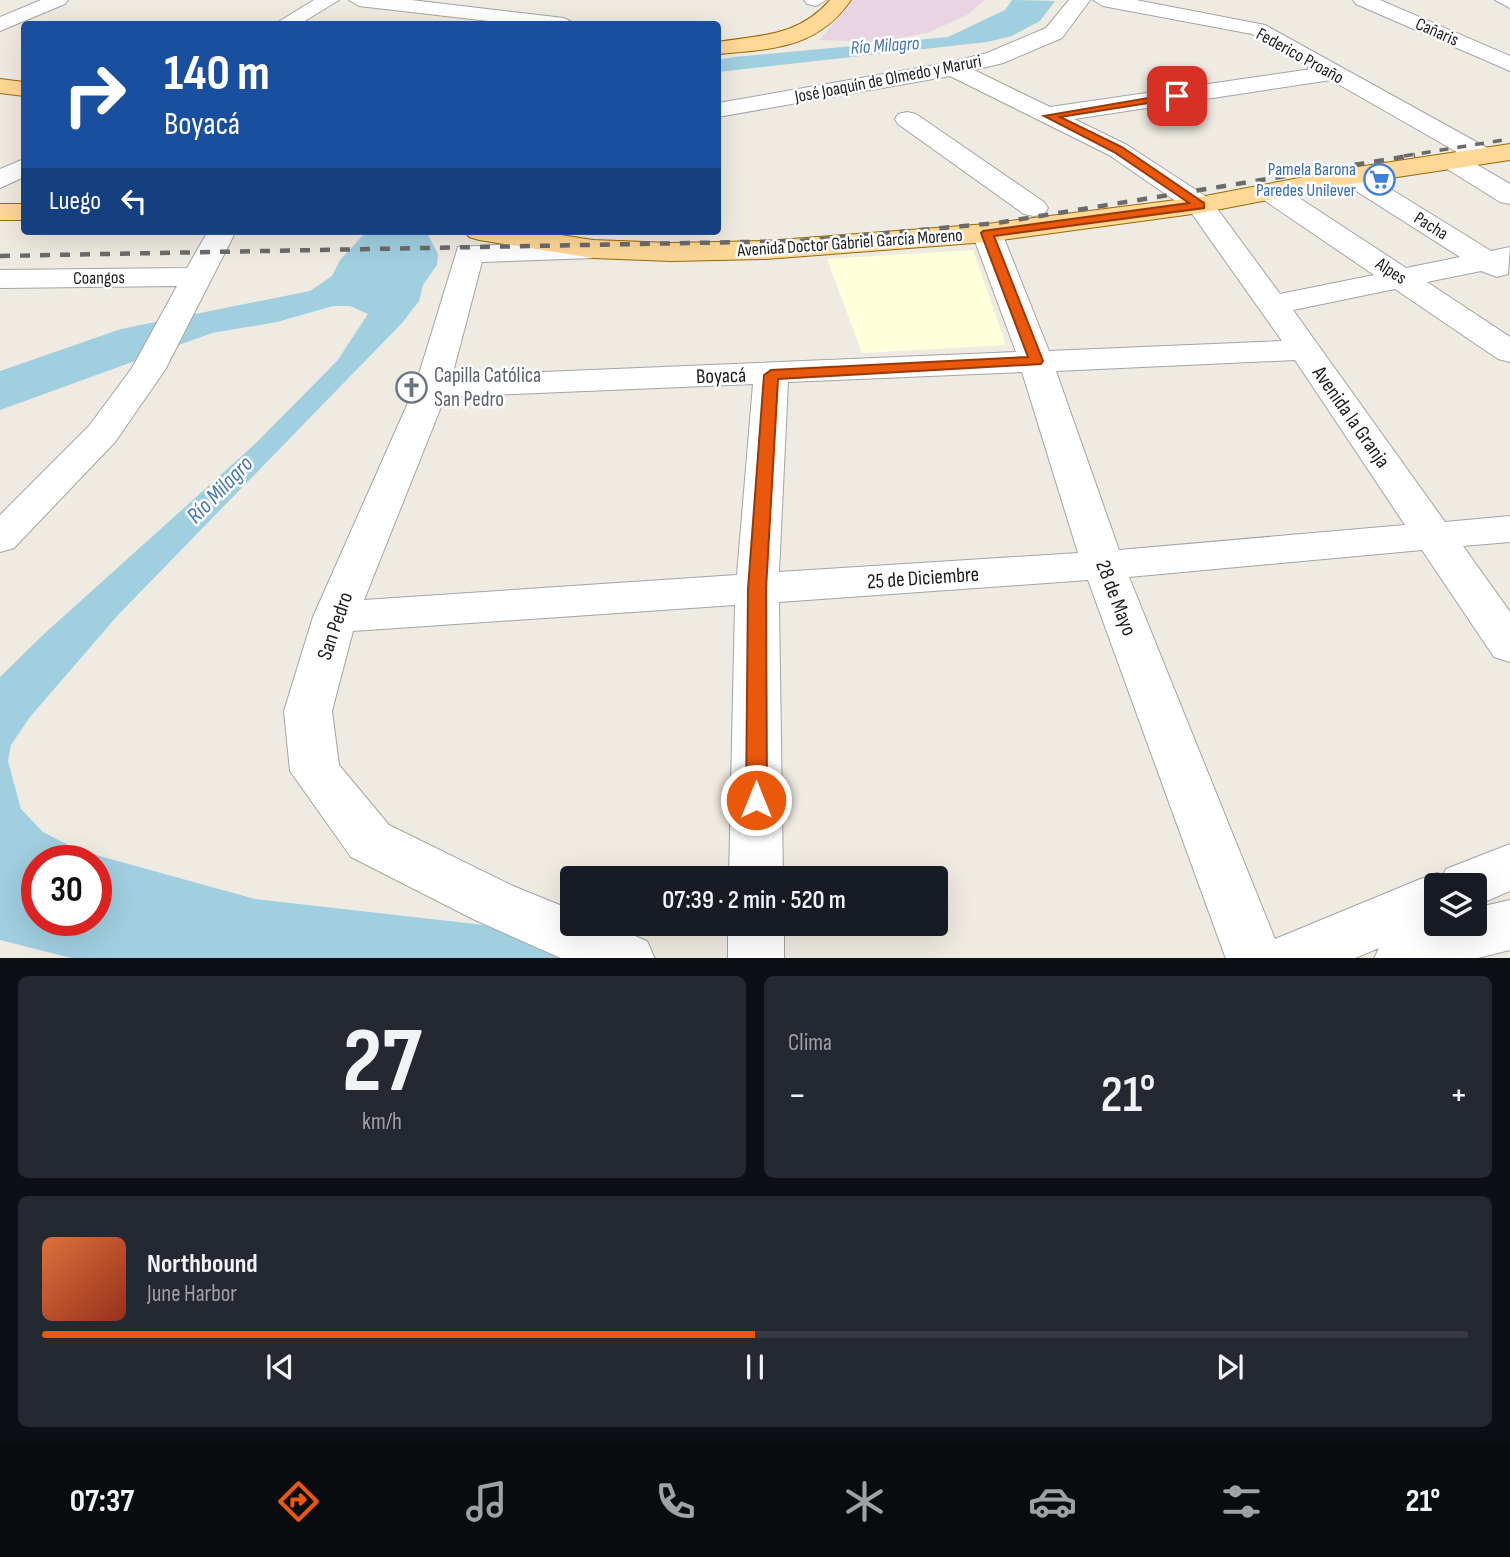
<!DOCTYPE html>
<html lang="es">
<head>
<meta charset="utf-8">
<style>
	body { margin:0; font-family:"Sofia Sans Condensed",sans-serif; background:#242831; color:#f1f3f6; height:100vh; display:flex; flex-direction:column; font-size:26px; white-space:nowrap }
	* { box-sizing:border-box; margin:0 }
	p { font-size:23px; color:#9ea1a6 }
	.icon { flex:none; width:38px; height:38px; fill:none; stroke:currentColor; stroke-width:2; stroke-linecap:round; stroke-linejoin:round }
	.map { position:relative; height:958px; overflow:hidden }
	.details { display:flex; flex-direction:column; gap:18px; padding:18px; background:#0d0f14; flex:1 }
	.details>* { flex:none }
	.banner { position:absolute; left:21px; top:21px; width:700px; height:214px; border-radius:7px; box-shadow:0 7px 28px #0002; background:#1a4fa0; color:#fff; overflow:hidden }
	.tools { position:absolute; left:1424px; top:873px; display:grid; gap:14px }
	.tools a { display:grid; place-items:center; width:63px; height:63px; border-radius:7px; background:#171b24; box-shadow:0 7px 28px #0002; font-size:35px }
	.speed { position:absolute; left:21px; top:845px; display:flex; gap:14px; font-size:35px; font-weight:700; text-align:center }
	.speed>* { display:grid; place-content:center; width:91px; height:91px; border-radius:50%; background:#171b24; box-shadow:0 7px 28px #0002; line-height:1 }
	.speed .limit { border:10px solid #d22; background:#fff; color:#111 }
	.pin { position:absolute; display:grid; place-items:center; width:60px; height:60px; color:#fff; margin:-30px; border-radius:14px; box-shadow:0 4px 10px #0006 }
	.me { position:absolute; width:77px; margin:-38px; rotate:0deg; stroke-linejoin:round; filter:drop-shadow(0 0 5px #0008) }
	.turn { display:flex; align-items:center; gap:24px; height:147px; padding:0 28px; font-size:32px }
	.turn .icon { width:91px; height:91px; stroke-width:2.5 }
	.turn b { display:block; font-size:49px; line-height:60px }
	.then { display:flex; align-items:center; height:66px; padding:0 28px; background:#0003; gap:14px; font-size:26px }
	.big { font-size:52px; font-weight:600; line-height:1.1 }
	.details .card { flex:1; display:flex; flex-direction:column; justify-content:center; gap:10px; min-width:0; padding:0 24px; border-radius:10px; background:#242831 }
	.details .dial { align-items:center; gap:0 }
	.dial b { font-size:91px; line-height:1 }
	.song { display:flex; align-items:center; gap:21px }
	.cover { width:84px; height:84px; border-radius:10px; background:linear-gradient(135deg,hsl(20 70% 55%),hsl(10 70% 35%)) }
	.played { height:7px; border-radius:4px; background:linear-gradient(90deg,#ea580c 50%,#363941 50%) }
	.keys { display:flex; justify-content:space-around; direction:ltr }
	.heat { display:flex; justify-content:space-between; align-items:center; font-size:38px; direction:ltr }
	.details .tiles { flex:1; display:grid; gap:18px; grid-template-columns:1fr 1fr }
	.card:last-child { grid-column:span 2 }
	.trip { position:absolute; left:560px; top:866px; width:388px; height:70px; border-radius:7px; background:#171b24; box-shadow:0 7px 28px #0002; font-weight:600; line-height:70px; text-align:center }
	.menu { display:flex; height:112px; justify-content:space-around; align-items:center; background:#090b0e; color:#9ea1a6 }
	.menu .icon { width:49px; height:49px }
	.menu .current { color:#ea580c }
	.menu b { font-size:32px; color:#f1f3f6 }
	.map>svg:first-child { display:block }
	.industrial { fill:#e9d4e4 }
	.education { fill:#feffdb }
	.water { fill:#a0cfe0; fill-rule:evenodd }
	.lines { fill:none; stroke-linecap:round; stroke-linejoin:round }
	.minor-casing { stroke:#a4a4a4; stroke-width:2 }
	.major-casing { stroke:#966b00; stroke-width:2 }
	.minor { fill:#fff; fill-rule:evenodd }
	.major { fill:#ffd797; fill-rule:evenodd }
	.rail-far1 { stroke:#6b6b6b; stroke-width:3.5; stroke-dasharray:9 9; stroke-linecap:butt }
	.rail { stroke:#6b6b6b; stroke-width:4.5; stroke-dasharray:10 10; stroke-linecap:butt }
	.route { fill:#ea580c; stroke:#983908; stroke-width:2 }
	.labels { text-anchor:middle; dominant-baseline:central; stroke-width:5; stroke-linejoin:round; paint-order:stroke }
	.far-street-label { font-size:18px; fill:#1d1d1d; stroke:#fff }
	.far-shop-label { font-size:18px; fill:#366cbe; stroke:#fff; text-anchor:end }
	.far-water-label { font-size:19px; font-style:italic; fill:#4477b2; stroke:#fff }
	.worship-label { font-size:21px; fill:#5b616d; stroke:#fff; text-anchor:start }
	.street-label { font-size:21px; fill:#1d1d1d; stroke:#fff }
	.water-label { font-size:23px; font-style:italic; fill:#4477b2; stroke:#fff }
</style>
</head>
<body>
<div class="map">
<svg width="1510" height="959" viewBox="0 0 1510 959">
	<rect width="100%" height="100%" fill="#efebe2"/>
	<!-- industrial -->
	<path class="industrial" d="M 854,0 L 985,0 L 967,15 L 927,33 L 878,42 L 819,40 Z"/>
	<!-- education -->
	<path class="education" d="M 973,250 L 1006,345 L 862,353 L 827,259 Z"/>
	<!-- water -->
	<g class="water">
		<path d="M 1012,0 L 1055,1 L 1040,21 L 1012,36 L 987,42 L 718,72 L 718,60 L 734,57 L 948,37 L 1005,10 Z"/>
		<path d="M 367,231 L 426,231 L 438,254 L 437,265 L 423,285 L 419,301 L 403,322 L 118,615 L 30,717 L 11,745 L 8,761 L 21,809 L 43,832 L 78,850 L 255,899 L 484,925 L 556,942 L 589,958 L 75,959 L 0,940 L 0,677 L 44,634 L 255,444 L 337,361 L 368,314 L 350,306 L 333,306 L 277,322 L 212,333 L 0,410 L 0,371 L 121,329 L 310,291 L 332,276 L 340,260 ZM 37,861 L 96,861 L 96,920 L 37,920 Z"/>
	</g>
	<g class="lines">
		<defs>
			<g id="minor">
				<path d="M 41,0 L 68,0 L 65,4 L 0,31 L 0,17 Z"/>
				<path d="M 314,0 L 339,0 L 300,24 L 275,24 Z"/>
				<path d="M 349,0 L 411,0 L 564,18 L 575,24 L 515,24 L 359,6 Z"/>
				<path d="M 804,0 L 826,0 L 816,6 L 807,4 Z"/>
				<path d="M 1069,0 L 1090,0 L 1062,38 L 1003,63 L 974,70 L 1050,107 L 1312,69 L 1252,34 L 1103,6 L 1093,0 L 1136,0 L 1265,25 L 1491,150 L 1495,156 L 1491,162 L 1482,164 L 1464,157 L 1510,184 L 1510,204 L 1500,202 L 1444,167 L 1440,161 L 1444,155 L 1462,155 L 1331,80 L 1074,119 L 1127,145 L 1210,199 L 1280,294 L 1374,275 L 1261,198 L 1257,192 L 1261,186 L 1281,186 L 1406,268 L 1460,257 L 1342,182 L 1338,176 L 1342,170 L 1360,170 L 1491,251 L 1510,247 L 1508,274 L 1497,277 L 1481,271 L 1427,282 L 1510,337 L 1510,362 L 1498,359 L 1395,289 L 1293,310 L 1445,522 L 1510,516 L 1510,542 L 1463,546 L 1510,612 L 1510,662 L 1494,657 L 1422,550 L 1129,577 L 1275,939 L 1418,880 L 1437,873 L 1443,875 L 1446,869 L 1510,844 L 1510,891 L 1475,906 L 1475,886 L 1437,886 L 1437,924 L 1475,924 L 1475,908 L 1510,900 L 1510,950 L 1474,959 L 1374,959 L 1379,948 L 1353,959 L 1226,959 L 1088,580 L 779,602 L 783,878 L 729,878 L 735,605 L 353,631 L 332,711 L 339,765 L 389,825 L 513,886 L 572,910 L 572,924 L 606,924 L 647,941 L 655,959 L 563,959 L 475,920 L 351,857 L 290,771 L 284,711 L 313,617 L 415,387 L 458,247 L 593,240 L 603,243 L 608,249 L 603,255 L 593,258 L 482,262 L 452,376 L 1016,352 L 972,233 L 977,227 L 987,224 L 997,227 L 1002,233 L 1049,351 L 1282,341 L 1190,211 L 1109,155 L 950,76 L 718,117 L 718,103 L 952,62 L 987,53 L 1046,28 ZM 1295,360 L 1405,525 L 1119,550 L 1056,371 ZM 1022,372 L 1078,553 L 779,572 L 788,382 ZM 753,384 L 737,575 L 364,600 L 445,397 Z"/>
				<path d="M 1353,0 L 1380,0 L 1510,56 L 1510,71 L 1356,4 Z"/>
				<path d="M 1495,0 L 1510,0 L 1510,8 Z"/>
				<path d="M 907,112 L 916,114 L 1044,202 L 1048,208 L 1044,214 L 1034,216 L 1024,214 L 898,124 L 895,119 L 898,114 Z"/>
				<path d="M 24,159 L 24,177 L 0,188 L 0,169 Z"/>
				<path d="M 208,231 L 236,231 L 165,370 L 115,442 L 14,548 L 0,552 L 0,515 L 89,426 L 132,368 L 177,286 L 0,288 L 0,270 L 187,268 Z"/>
				<rect x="728" y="924" width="56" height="35"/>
			</g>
			<g id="major">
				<path d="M 830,0 L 851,0 C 817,49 772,49 718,54 L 718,42 C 762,35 799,36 830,0 Z"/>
				<path d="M 0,79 L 24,82 L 24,96 L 0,93 Z"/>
				<path d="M 1510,144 L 1510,160 L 1351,184 L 1200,213 L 987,242 L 766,259 L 671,261 L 593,258 L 479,240 L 469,237 L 465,231 L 535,231 L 593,240 L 671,243 L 766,241 L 987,224 L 1200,197 L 1351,168 Z"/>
				<rect x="0" y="204" width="24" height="16"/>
			</g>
		</defs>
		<!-- minor casing -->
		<use href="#minor" class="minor-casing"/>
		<!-- major casing -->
		<use href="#major" class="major-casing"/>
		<!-- minor -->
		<use href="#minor" class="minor"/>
		<!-- major -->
		<use href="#major" class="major"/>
		<!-- rail-far1 -->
		<path class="rail-far1" d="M 1404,156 L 1510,139"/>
		<!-- rail -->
		<path class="rail" d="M 0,256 L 799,241 L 997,223 L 1415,155"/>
	</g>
	<!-- route -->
	<path class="route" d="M 1177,93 L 1180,98 L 1060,117 L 1122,147 L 1204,203 L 1204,208 L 994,236 L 1043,361 L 1041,364 L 778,379 L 766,589 L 767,800 L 764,806 L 756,808 L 749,806 L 746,800 L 748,589 L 764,375 L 771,370 L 1028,357 L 981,233 L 983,231 L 1189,203 L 1114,152 L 1044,116 Z"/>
	<!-- icons -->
	<defs>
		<symbol id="supermarket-ring" viewBox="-11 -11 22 22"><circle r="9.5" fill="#fff" stroke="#3f7fe0" stroke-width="1.5"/><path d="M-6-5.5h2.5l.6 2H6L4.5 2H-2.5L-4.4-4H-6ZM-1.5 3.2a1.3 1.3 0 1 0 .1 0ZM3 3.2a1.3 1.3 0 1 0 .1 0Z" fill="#3f7fe0"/></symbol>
		<symbol id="church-ring" viewBox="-11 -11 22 22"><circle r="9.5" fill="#fff" stroke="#6b7280" stroke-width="1.5"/><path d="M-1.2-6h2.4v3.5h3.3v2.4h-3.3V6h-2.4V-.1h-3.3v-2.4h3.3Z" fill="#6b7280"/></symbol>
	</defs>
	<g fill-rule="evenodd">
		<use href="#supermarket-ring" x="1362" y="162" width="35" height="35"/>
		<use href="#church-ring" x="394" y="370" width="35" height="35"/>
	</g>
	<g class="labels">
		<!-- far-street labels -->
		<g class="far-street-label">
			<text transform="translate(1437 32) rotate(24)">Cañaris</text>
			<text transform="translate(1300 56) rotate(29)">Federico Proaño</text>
			<text transform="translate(888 79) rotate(-11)">José Joaquín de Olmedo y Maruri</text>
			<text transform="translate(1431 226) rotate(32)">Pacha</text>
			<text transform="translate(850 243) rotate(-4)">Avenida Doctor Gabriel García Moreno</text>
			<text transform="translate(1391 271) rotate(33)">Alpes</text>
			<text transform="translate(99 278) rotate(-1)">Coangos</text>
		</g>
		<!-- far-shop labels -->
		<g class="far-shop-label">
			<text x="1356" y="169">Pamela Barona<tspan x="1356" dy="21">Paredes Unilever</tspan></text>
		</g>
		<!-- far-water labels -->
		<g class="far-water-label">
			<text transform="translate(885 46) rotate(-4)">Río Milagro</text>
		</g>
		<!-- worship labels -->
		<g class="worship-label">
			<text x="434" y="375">Capilla Católica<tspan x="434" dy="24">San Pedro</tspan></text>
		</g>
		<!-- street labels -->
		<g class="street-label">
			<text transform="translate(721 376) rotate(-2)">Boyacá</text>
			<text transform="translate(1351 417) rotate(55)">Avenida la Granja</text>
			<text transform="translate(923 578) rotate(-4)">25 de Diciembre</text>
			<text transform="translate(1116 598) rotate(69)">28 de Mayo</text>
			<text transform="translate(335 626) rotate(-71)">San Pedro</text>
		</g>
		<!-- water labels -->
		<g class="water-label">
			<text transform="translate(220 490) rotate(-46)">Río Milagro</text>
		</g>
	</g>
</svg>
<div class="tools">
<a><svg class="icon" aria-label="layers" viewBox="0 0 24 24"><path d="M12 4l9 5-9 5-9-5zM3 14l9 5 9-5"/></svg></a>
</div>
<div class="speed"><div class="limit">30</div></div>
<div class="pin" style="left:1177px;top:96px;background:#d93025"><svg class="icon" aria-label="arrive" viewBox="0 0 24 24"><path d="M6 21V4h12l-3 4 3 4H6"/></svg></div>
<svg class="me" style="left:756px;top:800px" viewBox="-20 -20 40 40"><circle r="17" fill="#ea580c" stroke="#fff" stroke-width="3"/><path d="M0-11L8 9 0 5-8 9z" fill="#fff"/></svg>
<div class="trip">07:39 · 2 min · 520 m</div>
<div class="banner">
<div class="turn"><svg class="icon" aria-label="right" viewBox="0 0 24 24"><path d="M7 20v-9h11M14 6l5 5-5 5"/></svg><div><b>140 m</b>Boyacá</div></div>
<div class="then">Luego<svg class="icon" aria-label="left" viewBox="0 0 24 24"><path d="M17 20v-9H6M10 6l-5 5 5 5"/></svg></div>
</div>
</div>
<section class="details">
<div class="tiles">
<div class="card dial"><b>27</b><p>km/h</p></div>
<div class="card"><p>Clima</p>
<div class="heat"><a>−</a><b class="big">21°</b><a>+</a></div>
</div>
<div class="card">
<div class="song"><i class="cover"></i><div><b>Northbound</b><p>June Harbor</p></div></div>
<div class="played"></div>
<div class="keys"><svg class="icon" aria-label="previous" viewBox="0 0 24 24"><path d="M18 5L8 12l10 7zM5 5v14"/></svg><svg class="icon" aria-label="pause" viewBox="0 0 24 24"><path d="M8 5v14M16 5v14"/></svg><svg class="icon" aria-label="next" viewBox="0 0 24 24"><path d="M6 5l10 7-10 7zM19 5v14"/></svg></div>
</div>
</div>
</section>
<nav class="menu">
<b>07:37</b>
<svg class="icon current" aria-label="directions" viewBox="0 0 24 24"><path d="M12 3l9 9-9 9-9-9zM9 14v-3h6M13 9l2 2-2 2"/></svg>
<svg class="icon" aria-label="music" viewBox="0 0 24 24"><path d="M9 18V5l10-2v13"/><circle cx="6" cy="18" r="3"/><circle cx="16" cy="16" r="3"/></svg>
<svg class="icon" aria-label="phone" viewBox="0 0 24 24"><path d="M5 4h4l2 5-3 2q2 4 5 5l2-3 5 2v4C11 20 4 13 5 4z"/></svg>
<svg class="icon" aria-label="climate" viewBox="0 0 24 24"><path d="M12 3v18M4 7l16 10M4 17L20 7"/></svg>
<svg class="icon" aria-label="car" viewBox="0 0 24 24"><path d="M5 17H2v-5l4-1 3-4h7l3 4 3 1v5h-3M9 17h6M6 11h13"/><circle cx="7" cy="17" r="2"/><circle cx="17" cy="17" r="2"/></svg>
<svg class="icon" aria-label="filters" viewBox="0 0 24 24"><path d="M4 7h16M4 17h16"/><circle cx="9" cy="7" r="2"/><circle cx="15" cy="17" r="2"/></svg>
<b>21°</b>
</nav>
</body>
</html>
